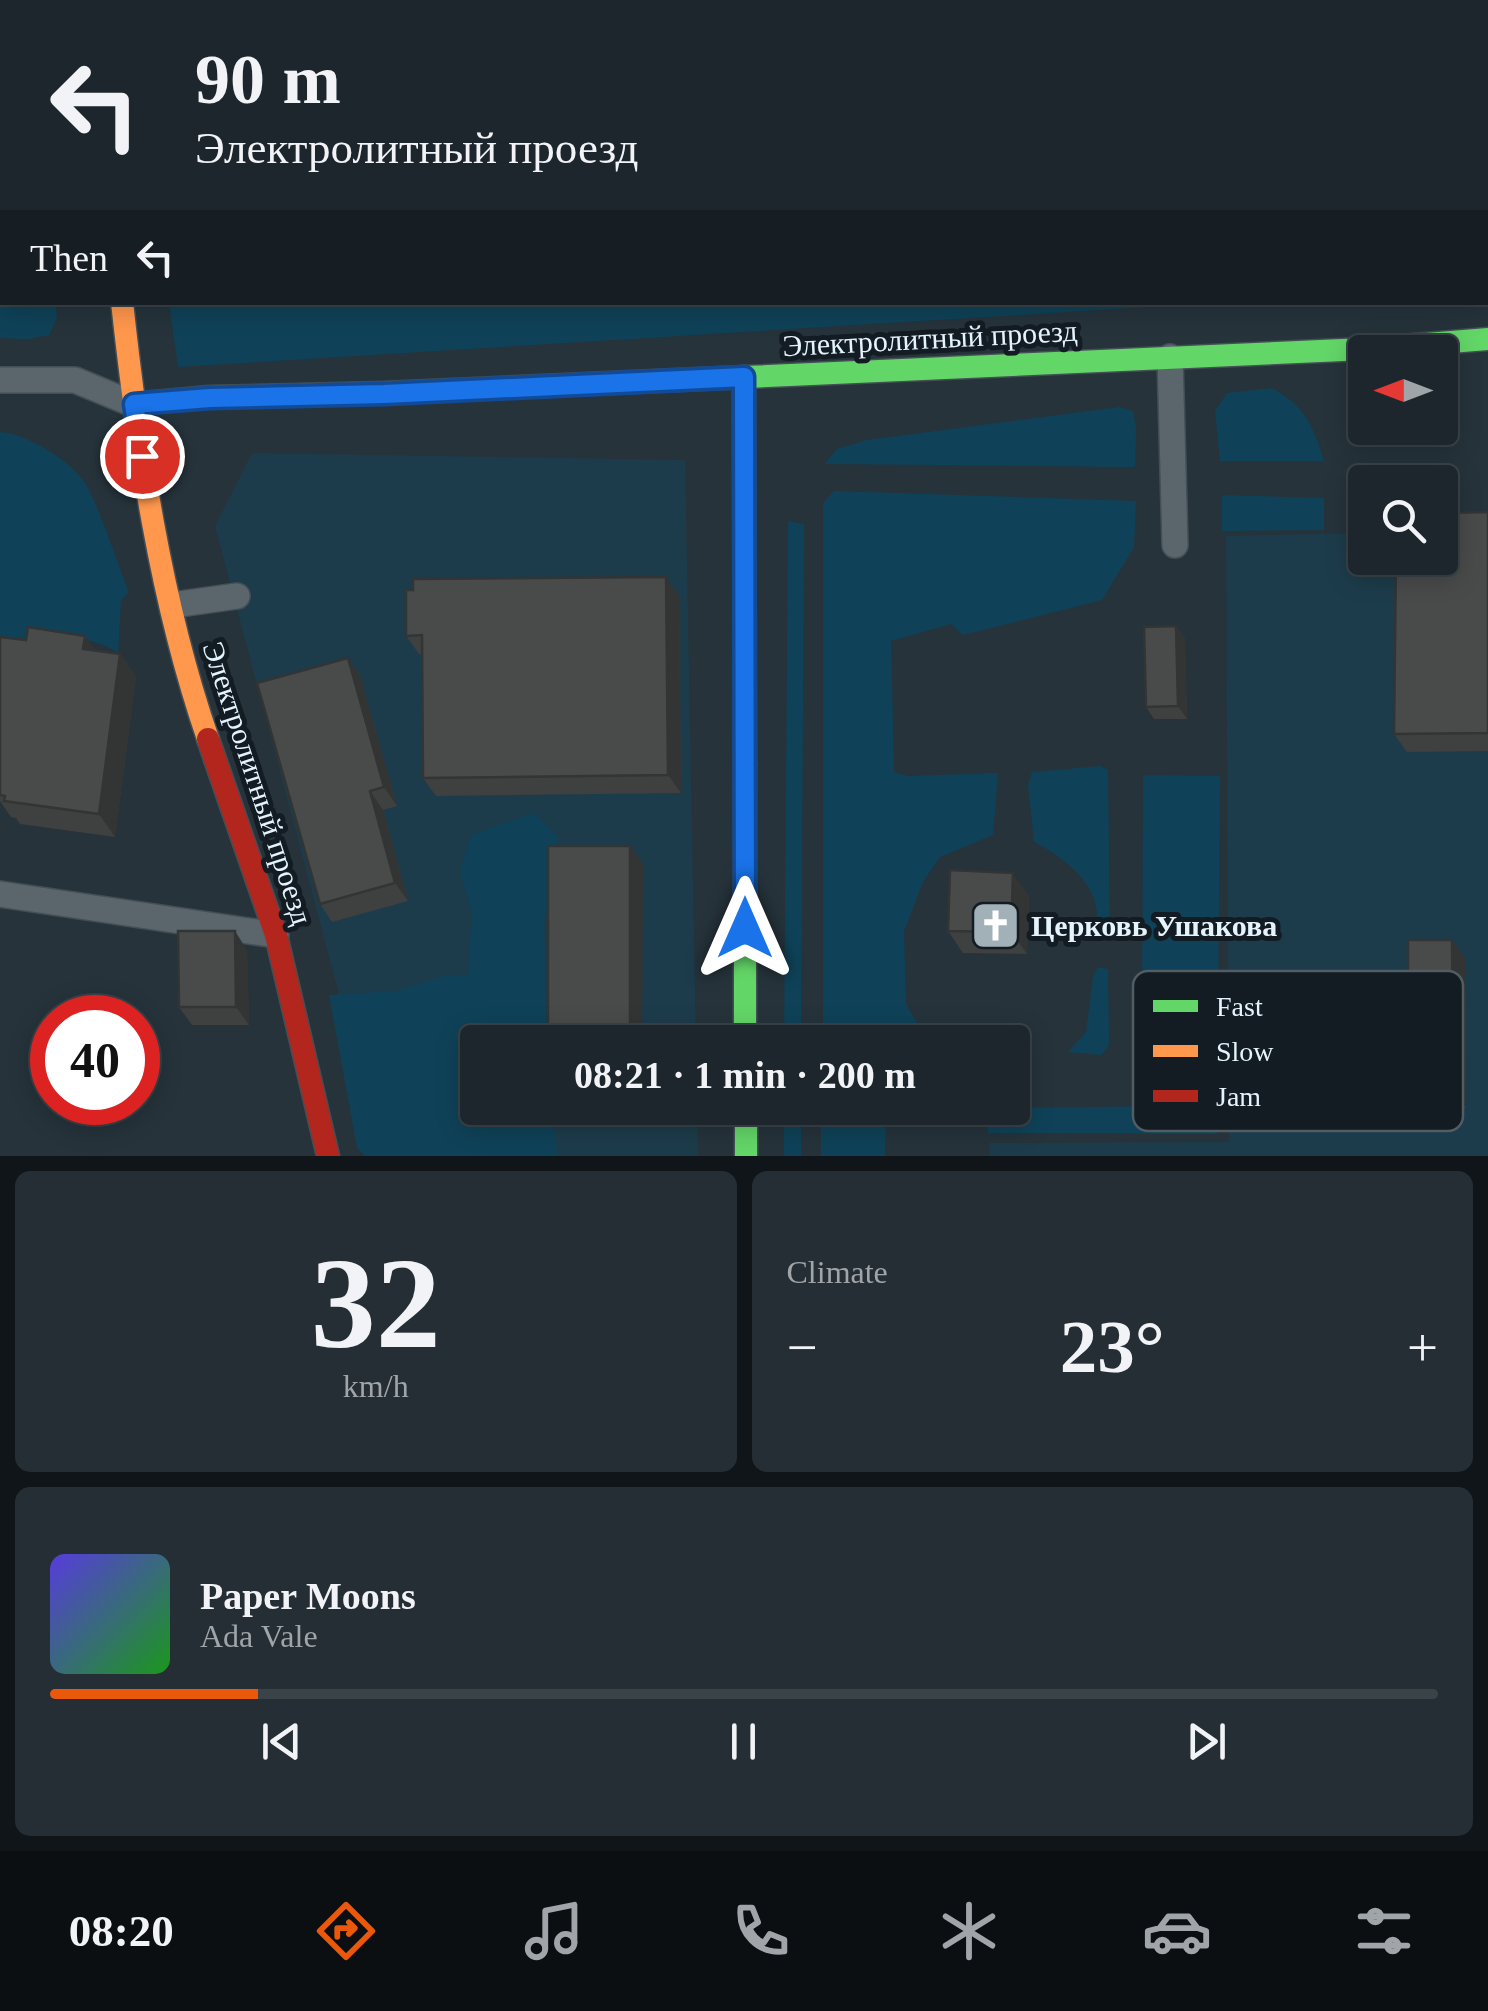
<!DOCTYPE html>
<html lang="en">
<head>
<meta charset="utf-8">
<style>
	body { margin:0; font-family:"Times New Roman",serif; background:#252e34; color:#f1f3f6; height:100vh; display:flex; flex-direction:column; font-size:38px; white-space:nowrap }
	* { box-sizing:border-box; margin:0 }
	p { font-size:32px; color:#a0a5a9 }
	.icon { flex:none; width:55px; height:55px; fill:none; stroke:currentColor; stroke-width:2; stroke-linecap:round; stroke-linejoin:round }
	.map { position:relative; height:1156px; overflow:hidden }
	.panel { display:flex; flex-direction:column; gap:15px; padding:15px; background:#0f1518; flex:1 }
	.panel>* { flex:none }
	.banner { position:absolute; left:0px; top:0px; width:1490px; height:305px; box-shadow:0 5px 25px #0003,0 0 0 2px #3a4348; background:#1c262c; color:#f1f3f6; overflow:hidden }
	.needle { width:65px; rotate:270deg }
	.buttons { position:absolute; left:1348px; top:335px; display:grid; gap:20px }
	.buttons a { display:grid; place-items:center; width:110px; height:110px; border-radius:10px; background:#1c262c; box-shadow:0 5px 25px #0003,0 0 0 2px #3a4348; font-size:50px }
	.speed { position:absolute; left:30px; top:995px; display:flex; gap:20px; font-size:50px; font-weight:700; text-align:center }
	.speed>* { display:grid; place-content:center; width:130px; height:130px; border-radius:50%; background:#1c262c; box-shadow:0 5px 25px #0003,0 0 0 2px #3a4348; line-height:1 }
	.speed .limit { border:15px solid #d22; background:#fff; color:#111 }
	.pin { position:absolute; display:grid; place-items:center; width:85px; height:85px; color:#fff; margin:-42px; border:5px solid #fff; border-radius:50%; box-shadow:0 2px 10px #0007 }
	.me { position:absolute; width:110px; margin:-55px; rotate:0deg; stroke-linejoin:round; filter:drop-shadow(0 0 8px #0008) }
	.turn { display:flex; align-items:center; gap:35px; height:210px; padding:0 30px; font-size:45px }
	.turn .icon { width:130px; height:130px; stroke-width:2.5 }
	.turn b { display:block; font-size:70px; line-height:85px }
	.then { display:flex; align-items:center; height:95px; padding:0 30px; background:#0003; gap:20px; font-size:38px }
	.big { font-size:75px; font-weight:700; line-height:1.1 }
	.panel .tile { flex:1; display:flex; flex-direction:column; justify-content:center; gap:15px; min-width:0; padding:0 35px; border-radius:15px; background:#252e34 }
	.panel .dial { align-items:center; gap:0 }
	.dial b { font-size:130px; line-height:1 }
	.song { display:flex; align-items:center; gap:30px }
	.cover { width:120px; height:120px; border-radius:15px; background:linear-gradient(135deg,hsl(250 70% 55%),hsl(120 70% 35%)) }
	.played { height:10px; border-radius:5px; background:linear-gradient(90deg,#ea580c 15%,#3a4348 15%) }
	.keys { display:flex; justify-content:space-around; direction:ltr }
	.heat { display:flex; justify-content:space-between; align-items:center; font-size:55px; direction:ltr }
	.panel .tiles { flex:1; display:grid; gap:15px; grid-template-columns:1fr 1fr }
	.tile:last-child { grid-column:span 2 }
	.trip { position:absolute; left:460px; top:1025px; width:570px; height:100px; border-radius:10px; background:#1c262c; box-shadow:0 5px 25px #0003,0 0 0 2px #3a4348; font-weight:700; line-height:100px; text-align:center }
	.dock { display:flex; height:160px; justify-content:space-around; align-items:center; background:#0b0f12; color:#a0a5a9 }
	.dock .icon { width:70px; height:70px }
	.dock .selected { color:#ea580c }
	.dock b { font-size:45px; color:#f1f3f6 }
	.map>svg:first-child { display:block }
	.built { fill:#1d3c4b }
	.green { fill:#0f4258 }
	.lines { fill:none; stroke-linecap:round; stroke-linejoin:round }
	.lane-casing { stroke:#434e55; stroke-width:28 }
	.fast-casing { stroke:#434e55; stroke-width:25 }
	.slow-casing { stroke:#434e55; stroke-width:25 }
	.jam-casing { stroke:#434e55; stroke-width:25 }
	.lane { stroke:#5b666c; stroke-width:25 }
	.fast { stroke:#63d668; stroke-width:22 }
	.slow { stroke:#ff974d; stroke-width:22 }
	.jam { stroke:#b3261e; stroke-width:22 }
	.rail-casing { stroke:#60696e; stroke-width:11 }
	.rail { stroke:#121c22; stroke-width:8; stroke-dasharray:22; stroke-linecap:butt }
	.wall { fill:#3f4040 }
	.shaded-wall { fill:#333434 }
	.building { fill:#494b4b; stroke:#333434; stroke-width:2.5 }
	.route-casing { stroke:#114b97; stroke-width:25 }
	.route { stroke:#1a73e8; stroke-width:18 }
	.labels { text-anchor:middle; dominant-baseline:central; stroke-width:10; stroke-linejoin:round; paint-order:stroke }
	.street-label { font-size:30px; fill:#e5f4fc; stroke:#121c22 }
	.poi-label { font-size:30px; font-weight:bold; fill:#e5f4fc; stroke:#121c22; text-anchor:start }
	.key { fill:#121c22; stroke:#515d63; stroke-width:2.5 }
	.key-label { font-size:28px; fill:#e5f4fc }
</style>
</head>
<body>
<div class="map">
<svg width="1488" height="1156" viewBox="0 0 1488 1156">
	<rect width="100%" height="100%" fill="#26333b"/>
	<!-- built -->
	<g class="built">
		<path d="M 0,0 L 1488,0 L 1488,119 L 1488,2 L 2,2 L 0,266 Z"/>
		<path d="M 252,453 L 685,460 L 696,1042 L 478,1042 L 478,1108 L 697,1108 L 698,1156 L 371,1156 L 349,1032 L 215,526 Z"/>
		<path d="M 1488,531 L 1488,1156 L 989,1156 L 990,1143 L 1229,1142 L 1226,536 L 1365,533 L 1365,558 L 1440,558 Z"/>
	</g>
	<!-- green -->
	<g class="green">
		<path d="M 0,240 L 2,302 L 55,303 L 57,317 L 49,335 L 28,339 L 0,338 Z"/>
		<path d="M 169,302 L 1212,302 L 1212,303 L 178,367 Z"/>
		<path d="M 1272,388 C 1305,406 1313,426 1324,461 L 1220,461 L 1215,411 L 1227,393 Z"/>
		<path d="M 1119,407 L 1133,411 L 1136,427 L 1135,467 L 825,464 L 837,449 L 867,440 Z"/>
		<path d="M 0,432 C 26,433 70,460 85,483 C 101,510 116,561 129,592 L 121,600 L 118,654 C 87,627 39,647 0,643 Z"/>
		<path d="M 834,491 L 1136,501 L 1134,547 L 1102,600 L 963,635 L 951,624 L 891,641 L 894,772 L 909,776 L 998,773 L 993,835 L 940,857 L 923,882 L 904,931 L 906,1004 L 928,1042 L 823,1036 L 823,503 Z"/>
		<path d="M 1222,495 L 1324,498 L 1324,530 L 1222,531 Z"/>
		<path d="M 788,521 L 804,524 L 801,1042 L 784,1042 Z"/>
		<path d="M 1101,766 L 1108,770 L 1110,935 L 1101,938 L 1095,932 C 1096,924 1098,915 1096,907 C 1092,878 1058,854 1034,842 L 1028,785 L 1032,772 Z"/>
		<path d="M 1143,775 L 1220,776 L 1217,1134 L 988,1133 L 988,1108 L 1185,1106 L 1185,1021 L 1142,1021 Z"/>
		<path d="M 534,813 L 558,838 L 544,924 L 547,1042 L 478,1042 L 478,1108 L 550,1108 L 558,1156 L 365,1156 L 357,1148 L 329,995 L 398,991 L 443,976 L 468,975 L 472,912 L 460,872 L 471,835 Z"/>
		<path d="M 1098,967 L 1108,969 L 1109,1045 L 1101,1055 L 1068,1052 L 1086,1032 L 1093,976 Z"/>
		<rect x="784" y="1108" width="17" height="48"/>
		<path d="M 821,1108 L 886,1108 L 885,1156 L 821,1156 Z"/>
	</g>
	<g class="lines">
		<defs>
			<g id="lane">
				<path d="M 1170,357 L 1175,545"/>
				<path d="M 0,380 L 75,380 L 133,404"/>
				<path d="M 173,605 L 237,596"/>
				<path d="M 0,894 L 276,935"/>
			</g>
			<g id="fast">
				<path d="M 745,377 L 1365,349 L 1488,339"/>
				<path d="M 745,764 L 745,1042"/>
				<path d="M 746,1108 L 746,1156"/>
			</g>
			<g id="slow">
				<path d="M 98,0 L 98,2"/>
				<path d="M 122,302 C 138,448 160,600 208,739"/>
				<path d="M 133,404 L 210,397 L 384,393 L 745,377"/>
			</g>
			<g id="jam">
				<path d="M 744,377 L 745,764"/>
				<path d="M 208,739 L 276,935 L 328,1156"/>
			</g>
		</defs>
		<!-- lane casing -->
		<use href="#lane" class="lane-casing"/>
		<!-- fast casing -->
		<use href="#fast" class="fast-casing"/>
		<!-- slow casing -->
		<use href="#slow" class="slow-casing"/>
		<!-- jam casing -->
		<use href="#jam" class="jam-casing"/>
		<!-- lane -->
		<use href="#lane" class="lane"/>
		<!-- fast -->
		<use href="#fast" class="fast"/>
		<!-- slow -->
		<use href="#slow" class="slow"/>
		<!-- jam -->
		<use href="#jam" class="jam"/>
		<defs>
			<g id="rail">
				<path d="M 1254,2 L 1281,0"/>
				<path d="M 0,121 L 2,120"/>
				<path d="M 0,158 L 2,157"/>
				<path d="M 0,187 L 2,187"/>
				<path d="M 0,217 L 2,217"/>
			</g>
		</defs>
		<!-- rail casing -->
		<use href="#rail" class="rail-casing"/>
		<!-- rail -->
		<use href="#rail" class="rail"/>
	</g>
	<!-- wall -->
	<g class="wall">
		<path d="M 1488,512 L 1488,751 L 1407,752 L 1394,734 Z"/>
		<path d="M 679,596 L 681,793 L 436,796 L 423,778 L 422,654 L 419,654 L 406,636 Z"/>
		<path d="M 1176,626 L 1185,639 L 1187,719 L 1154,719 L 1146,707 Z"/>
		<path d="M 0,637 L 120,654 L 136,677 L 115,837 L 20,824 L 16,818 L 11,817 L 0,801 Z"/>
		<path d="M 348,658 L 360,676 L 397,806 L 383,810 L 408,901 L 332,922 L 320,904 Z"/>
		<path d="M 1029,896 L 1027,954 L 963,953 L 948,931 Z"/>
		<path d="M 247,950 L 249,1025 L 192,1025 L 179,1007 Z"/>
		<path d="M 1465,958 L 1466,1108 L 1420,1108 L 1408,1090 Z"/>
	</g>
	<!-- shaded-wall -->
	<g class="shaded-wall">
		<path d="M 666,577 L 679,596 L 681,793 L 668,775 Z"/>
		<path d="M 1176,626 L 1185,639 L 1187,719 L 1178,706 Z"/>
		<path d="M 85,636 L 101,658 L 83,649 Z"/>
		<path d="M 120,654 L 136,677 L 115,837 L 99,814 Z"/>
		<path d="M 348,658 L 360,676 L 397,806 L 384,787 Z"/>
		<path d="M 370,791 L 383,810 L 408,901 L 395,883 Z"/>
		<path d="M 630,846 L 643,864 L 642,1042 L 630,1042 Z"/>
		<path d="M 1013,873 L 1029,896 L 1027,954 L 1011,932 Z"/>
		<path d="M 235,931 L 247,950 L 249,1025 L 236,1007 Z"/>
		<path d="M 1452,940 L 1465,958 L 1466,1108 L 1453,1090 Z"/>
	</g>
	<!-- building -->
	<g class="building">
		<path d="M 1488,512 L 1488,733 L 1394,734 L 1396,558 L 1440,558 L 1440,513 Z"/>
		<path d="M 666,577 L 668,775 L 423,778 L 422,635 L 406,636 L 406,590 L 413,590 L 413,579 Z"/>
		<path d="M 1176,626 L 1178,706 L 1146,707 L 1144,627 Z"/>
		<path d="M 28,627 L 85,636 L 83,649 L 120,654 L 99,814 L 4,801 L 5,796 L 0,795 L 0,637 L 26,640 Z"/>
		<path d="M 348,658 L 384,787 L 370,791 L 395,883 L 320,904 L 257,683 Z"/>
		<rect x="548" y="846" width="82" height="196"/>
		<path d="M 950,870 L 1013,873 L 1011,932 L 948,931 Z"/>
		<path d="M 178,931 L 235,931 L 236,1007 L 179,1007 Z"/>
		<path d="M 1408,940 L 1452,940 L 1453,1090 L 1408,1090 Z"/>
	</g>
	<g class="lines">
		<defs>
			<path id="route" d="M 142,456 L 134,404 L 210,398 L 384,394 L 744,377 L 745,928"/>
		</defs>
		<!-- route casing -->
		<use href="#route" class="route-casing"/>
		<!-- route -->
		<use href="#route" class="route"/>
	</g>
	<!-- icons -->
	<defs>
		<symbol id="church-square" viewBox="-11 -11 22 22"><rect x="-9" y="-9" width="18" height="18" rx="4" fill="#a2b0b8" stroke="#121c22"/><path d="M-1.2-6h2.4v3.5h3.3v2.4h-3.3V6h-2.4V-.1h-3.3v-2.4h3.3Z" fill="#fff"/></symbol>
	</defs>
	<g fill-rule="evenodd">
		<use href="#church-square" x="968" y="898" width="55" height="55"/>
	</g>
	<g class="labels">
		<!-- street labels -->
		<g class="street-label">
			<text transform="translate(930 338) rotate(-3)">Электролитный проезд</text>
			<text transform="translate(258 783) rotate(72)">Электролитный проезд</text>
		</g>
		<!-- poi labels -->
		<g class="poi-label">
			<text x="1031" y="925">Церковь Ушакова</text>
		</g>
	</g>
	<!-- legend -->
	<rect x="1133" y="971" width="330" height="160" rx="15" class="key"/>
	<rect x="1153" y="1000" width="45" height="12" fill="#63d668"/>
	<rect x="1153" y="1045" width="45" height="12" fill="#ff974d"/>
	<rect x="1153" y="1090" width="45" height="12" fill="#b3261e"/>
	<g class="key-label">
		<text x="1216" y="1016">Fast</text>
		<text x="1216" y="1061">Slow</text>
		<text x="1216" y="1106">Jam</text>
	</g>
</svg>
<div class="buttons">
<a><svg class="needle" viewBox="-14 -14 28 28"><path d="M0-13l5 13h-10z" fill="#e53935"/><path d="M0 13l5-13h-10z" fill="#a0a5a9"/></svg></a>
<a><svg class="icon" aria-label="search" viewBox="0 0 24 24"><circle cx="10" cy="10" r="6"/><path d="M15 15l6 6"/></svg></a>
</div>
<div class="speed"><div class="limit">40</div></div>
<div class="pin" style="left:142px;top:456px;background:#d93025"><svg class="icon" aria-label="arrive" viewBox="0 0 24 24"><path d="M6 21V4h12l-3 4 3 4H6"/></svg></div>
<svg class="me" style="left:745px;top:928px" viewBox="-20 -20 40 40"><path d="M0-17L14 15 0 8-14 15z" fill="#1a73e8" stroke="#fff" stroke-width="4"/></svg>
<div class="trip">08:21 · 1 min · 200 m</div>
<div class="banner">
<div class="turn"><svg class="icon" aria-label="left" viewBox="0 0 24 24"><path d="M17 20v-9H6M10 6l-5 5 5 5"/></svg><div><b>90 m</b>Электролитный проезд</div></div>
<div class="then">Then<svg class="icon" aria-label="left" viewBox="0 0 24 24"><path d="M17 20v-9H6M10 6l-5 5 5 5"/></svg></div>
</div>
</div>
<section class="panel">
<div class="tiles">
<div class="tile dial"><b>32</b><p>km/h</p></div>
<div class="tile"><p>Climate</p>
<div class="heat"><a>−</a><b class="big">23°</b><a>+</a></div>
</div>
<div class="tile">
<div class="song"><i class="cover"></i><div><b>Paper Moons</b><p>Ada Vale</p></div></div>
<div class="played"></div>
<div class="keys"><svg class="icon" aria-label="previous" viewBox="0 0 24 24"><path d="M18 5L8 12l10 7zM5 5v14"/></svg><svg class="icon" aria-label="pause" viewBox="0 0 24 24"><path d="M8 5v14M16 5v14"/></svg><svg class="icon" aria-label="next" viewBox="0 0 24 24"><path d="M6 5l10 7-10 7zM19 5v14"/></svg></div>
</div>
</div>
</section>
<nav class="dock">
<b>08:20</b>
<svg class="icon selected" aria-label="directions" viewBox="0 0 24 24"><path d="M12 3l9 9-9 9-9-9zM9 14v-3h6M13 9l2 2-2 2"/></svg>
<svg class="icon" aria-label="music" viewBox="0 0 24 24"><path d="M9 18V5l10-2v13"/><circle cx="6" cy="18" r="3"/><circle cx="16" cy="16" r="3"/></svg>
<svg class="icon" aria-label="phone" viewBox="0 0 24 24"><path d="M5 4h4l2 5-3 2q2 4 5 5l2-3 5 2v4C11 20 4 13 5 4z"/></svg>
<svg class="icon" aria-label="climate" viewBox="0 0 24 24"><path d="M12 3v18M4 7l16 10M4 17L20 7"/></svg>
<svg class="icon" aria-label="car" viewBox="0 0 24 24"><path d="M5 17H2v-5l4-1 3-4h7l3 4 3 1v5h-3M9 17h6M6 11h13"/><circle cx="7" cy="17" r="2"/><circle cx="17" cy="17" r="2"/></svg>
<svg class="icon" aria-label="filters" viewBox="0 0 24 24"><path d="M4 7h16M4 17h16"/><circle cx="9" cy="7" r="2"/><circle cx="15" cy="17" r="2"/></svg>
</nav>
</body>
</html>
